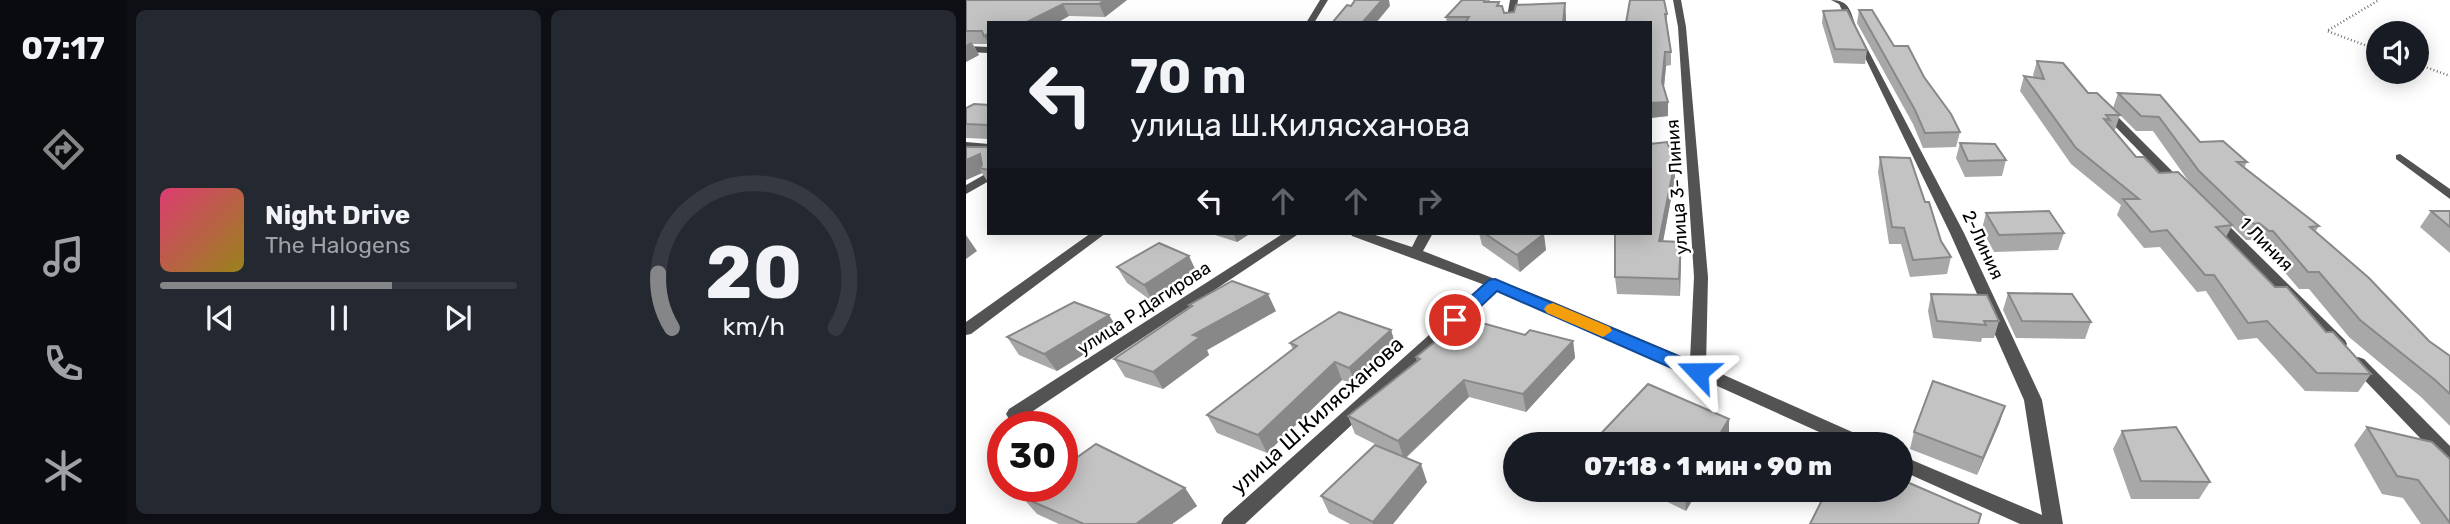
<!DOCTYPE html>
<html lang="ru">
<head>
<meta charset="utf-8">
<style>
	body { margin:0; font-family:Rubik,sans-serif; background:#242831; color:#f1f3f6; height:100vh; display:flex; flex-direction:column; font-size:26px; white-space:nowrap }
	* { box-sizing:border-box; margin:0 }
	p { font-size:23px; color:#9ea1a6 }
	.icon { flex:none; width:38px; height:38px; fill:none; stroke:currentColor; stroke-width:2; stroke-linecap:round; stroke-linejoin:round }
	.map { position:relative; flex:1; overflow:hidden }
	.drawer { display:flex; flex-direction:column; gap:10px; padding:10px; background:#0d0f14; width:840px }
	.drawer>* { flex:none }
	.guide { position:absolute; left:21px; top:21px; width:665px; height:214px; border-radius:0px; box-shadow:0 4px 18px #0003; background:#171b24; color:#f1f3f6; overflow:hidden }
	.controls { position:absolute; left:1400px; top:21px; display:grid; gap:14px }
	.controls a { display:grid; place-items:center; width:63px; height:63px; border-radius:50%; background:#171b24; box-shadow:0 4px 18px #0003; font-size:35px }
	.speed { position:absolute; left:21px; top:411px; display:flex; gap:14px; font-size:35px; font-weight:700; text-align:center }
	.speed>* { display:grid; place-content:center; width:91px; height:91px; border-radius:50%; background:#171b24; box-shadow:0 4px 18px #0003; line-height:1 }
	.speed .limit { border:10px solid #d22; background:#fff; color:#111 }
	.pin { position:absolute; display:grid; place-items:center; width:60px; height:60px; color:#fff; margin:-30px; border:4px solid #fff; border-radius:50%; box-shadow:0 2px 7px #0007 }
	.me { position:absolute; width:77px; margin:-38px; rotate:293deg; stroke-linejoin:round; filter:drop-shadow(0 0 5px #0008) }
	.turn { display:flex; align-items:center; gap:24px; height:147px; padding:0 28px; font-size:32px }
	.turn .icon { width:91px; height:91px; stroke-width:2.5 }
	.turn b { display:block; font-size:49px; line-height:60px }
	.lanes { display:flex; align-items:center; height:66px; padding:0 28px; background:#0003; justify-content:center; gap:35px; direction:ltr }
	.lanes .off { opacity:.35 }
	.drawer .tile { flex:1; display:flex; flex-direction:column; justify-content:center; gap:10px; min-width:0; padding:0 24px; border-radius:10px; background:#242831 }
	.drawer .dial { align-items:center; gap:0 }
	.dial svg { height:182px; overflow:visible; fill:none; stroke:#363941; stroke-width:7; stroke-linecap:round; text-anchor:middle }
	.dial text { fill:#f1f3f6; stroke:none }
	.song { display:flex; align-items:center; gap:21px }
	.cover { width:84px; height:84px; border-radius:10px; background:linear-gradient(135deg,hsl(340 70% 55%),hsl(50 70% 35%)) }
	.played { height:7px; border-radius:4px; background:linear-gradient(90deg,#858687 65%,#363941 65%) }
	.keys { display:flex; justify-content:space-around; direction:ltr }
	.drawer .tiles { flex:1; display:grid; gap:10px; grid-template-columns:repeat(2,1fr) }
	.trip { position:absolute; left:537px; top:432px; width:410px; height:70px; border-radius:35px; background:#171b24; box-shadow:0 4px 18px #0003; font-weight:800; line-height:70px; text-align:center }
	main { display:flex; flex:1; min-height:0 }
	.dock { display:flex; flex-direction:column; width:126px; justify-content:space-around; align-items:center; background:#090b0e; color:#9ea1a6 }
	.dock .icon { width:49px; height:49px }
	.dock .on { color:#858687 }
	.dock b { font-size:32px; color:#f1f3f6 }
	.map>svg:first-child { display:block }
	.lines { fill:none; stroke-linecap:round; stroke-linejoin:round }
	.path { stroke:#757575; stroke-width:2.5; stroke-dasharray:1 2.5; stroke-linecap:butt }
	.minor { fill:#535353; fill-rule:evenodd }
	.wall { fill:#a8a8a8 }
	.shaded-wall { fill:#888 }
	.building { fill:#c3c3c3; stroke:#888; stroke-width:2 }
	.route { fill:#1a73e8; stroke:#114b97; stroke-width:2 }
	.slow { fill:#f59e0b }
	.labels { text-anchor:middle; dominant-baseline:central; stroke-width:5; stroke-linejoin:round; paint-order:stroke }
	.street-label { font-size:18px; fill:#000; stroke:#fff }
	.near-street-label { font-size:21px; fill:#000; stroke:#fff }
</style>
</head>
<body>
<main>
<nav class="dock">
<b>07:17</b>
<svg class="icon on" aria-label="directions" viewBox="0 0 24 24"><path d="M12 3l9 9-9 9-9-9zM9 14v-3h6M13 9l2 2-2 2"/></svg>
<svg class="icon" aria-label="music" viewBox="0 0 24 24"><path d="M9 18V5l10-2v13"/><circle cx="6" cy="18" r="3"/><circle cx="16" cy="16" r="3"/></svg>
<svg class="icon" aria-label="phone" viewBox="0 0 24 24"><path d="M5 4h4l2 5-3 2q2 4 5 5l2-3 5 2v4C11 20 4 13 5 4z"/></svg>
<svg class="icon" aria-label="climate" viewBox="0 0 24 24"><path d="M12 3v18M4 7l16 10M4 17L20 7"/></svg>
</nav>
<section class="drawer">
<div class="tiles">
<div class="tile">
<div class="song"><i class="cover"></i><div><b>Night Drive</b><p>The Halogens</p></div></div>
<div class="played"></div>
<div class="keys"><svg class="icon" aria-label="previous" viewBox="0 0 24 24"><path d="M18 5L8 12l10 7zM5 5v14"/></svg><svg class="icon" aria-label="pause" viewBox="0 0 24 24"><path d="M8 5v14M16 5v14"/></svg><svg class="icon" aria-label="next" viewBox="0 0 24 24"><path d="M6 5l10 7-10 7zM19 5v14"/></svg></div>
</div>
<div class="tile dial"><svg viewBox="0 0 100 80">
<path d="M14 69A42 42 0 1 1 86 69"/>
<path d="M14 69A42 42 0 0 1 8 45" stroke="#858687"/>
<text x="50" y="56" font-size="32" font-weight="700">20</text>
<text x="50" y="72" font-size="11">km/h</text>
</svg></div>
</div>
</section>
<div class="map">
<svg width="1484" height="524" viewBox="0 0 1484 524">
	<rect width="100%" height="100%" fill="#fff"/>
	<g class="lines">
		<!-- path -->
		<g class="path">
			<path d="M 1412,50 L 1361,31 L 1413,0"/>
			<path d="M 1451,64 L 1484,76"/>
		</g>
		<!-- minor -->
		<g class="minor">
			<path d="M 354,0 L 362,0 L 348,23 L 340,23 Z"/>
			<path d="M 544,0 L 552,0 L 548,23 L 540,23 Z"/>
			<path d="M 707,0 L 715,0 L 720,27 L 742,277 L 740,367 L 902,439 L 905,444 L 880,444 L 640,336 L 531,290 L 279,524 L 255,524 L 258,518 L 519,285 L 386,236 L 384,233 L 403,233 L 446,247 L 453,233 L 467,233 L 457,251 L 588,302 L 724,360 L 728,277 L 712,27 Z"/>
			<path d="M 865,0 C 885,0 884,12 891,29 L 998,233 L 1076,400 L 1097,524 L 1054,524 L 934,470 L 934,455 L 1076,515 L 1058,400 L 984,233 L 873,4 Z"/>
			<path d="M 0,46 L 23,47 L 23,53 L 0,52 Z"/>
			<path d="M 1140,108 L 1144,109 L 1218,183 L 1220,186 L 1218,189 L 1210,189 L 1136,113 L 1136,109 Z"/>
			<path d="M 0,142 L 23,144 L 23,150 L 0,148 Z"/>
			<path d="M 1434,154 L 1484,189 L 1484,199 L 1430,159 L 1430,155 Z"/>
			<path d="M 23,172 L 23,181 L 0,194 L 0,185 Z"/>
			<path d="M 1249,216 L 1254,217 L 1379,340 L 1381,344 L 1379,348 L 1367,348 L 1244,223 L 1242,220 L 1244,217 Z"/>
			<path d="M 125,233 L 140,233 L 5,334 L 0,335 L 0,322 Z"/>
			<path d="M 318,233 L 334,233 L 55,419 L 49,421 L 43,419 L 40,414 L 43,409 Z"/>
			<path d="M 1392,357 L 1398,359 L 1484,446 L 1484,465 L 1478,463 L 1386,367 L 1384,363 L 1386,359 Z"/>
		</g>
	</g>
	<!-- wall -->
	<g class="wall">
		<path d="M 0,0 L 161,0 L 139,17 L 103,16 L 23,23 L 23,44 L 7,44 L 13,55 L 0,62 Z"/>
		<path d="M 496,0 L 524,0 L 523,2 L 533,2 L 534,6 L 538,13 L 600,16 L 600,23 L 481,23 L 480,17 Z"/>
		<path d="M 893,10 L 958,77 L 994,132 L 990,147 L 957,148 L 947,124 L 891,23 Z"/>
		<path d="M 857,11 L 901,50 L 899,64 L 868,63 L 856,23 Z"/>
		<path d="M 701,14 L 701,27 L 705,52 L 705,65 L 700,66 L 698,87 L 702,102 L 702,116 L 684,118 L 684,23 L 660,23 Z"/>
		<path d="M 1071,61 L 1122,93 L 1154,115 L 1149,130 L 1147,130 L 1170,157 L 1193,173 L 1226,186 L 1187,131 L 1170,131 L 1147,108 L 1152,93 L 1194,95 L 1234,142 L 1281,162 L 1278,168 L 1353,226 L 1349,232 L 1463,341 L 1484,356 L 1484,426 L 1455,397 L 1383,337 L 1343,289 L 1333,289 L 1298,248 L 1294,248 L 1285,240 L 1280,240 L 1266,226 L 1260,237 L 1309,287 L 1360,332 L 1405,374 L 1392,392 L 1339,391 L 1291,338 L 1272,340 L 1240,291 L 1231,292 L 1194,247 L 1178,248 L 1151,215 L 1155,205 L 1105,164 L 1054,91 L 1058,76 L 1068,78 L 1067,75 Z"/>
		<path d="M 23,105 L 23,139 L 0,138 L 0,108 Z"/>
		<path d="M 994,143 L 1040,160 L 1036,176 L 999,177 L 990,158 Z"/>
		<path d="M 0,147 L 23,147 L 23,184 L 16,173 L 0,180 Z"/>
		<path d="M 914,157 L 959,202 L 975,241 L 985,257 L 981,274 L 944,277 L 935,244 L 923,244 L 912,172 Z"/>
		<path d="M 709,161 L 709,177 L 697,241 L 715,258 L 714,296 L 651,294 L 649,277 Z"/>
		<path d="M 1465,211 L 1484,211 L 1484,253 L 1454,227 Z"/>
		<path d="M 1020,213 L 1098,233 L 1092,250 L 1028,252 L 1016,229 Z"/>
		<path d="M 243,233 L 285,233 L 271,242 Z"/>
		<path d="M 513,233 L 576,233 L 580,250 L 554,272 L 516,245 Z"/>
		<path d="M 151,267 L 231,273 L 187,302 L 161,283 Z"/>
		<path d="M 1042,293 L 1125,322 L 1119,339 L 1050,338 L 1037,310 Z"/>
		<path d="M 965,294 L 1033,321 L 1028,338 L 1016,338 L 1015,342 L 967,338 L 962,311 Z"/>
		<path d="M 223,305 L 310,311 L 241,350 L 243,355 L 197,389 L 159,377 L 148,359 L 224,307 Z"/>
		<path d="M 425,330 L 430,347 L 390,385 L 376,380 L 301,453 L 251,433 L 241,415 L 327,350 L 324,343 Z"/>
		<path d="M 154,332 L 91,371 L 53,355 L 41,337 Z"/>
		<path d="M 559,335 L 607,341 L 609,358 L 560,412 L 503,397 L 440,458 L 461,482 L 427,524 L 384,524 L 363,513 L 355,496 L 417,448 L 389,434 L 382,416 L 451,361 L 450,357 Z"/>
		<path d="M 1039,406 L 1033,424 L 1011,475 L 944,449 L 948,432 Z"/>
		<path d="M 1401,427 L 1484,459 L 1484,524 L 1455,524 L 1437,498 L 1416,494 L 1388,445 Z"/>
		<path d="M 1156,431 L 1244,482 L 1233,499 L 1165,499 L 1147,449 Z"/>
		<path d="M 219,488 L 231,506 L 206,524 L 93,524 L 71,514 L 56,497 Z"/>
		<path d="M 677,490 L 732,490 L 720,511 Z"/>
	</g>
	<!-- shaded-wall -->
	<g class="shaded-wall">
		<path d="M 139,0 L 161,0 L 139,17 L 133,4 Z"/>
		<path d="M 416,0 L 423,0 L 424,6 L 410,23 L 396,23 Z"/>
		<path d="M 599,3 L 600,16 L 600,23 L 597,23 Z"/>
		<path d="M 97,4 L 103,16 L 91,23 L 59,23 Z"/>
		<path d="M 23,33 L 23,44 L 18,36 Z"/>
		<path d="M 5,42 L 13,55 L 0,62 L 0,45 Z"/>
		<path d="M 699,52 L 700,66 L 697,96 L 696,82 Z"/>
		<path d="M 702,102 L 702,116 L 684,118 L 684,103 Z"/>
		<path d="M 14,154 L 23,168 L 13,168 L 16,173 L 0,180 L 0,160 Z"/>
		<path d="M 709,161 L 709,177 L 694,258 L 693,241 Z"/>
		<path d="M 267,233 L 285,233 L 271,242 Z"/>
		<path d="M 578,234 L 580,250 L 554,272 L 551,255 Z"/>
		<path d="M 0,235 L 11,251 L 0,259 Z"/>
		<path d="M 715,242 L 715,258 L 714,296 L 713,279 Z"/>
		<path d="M 223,256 L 231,273 L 187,302 L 178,285 Z"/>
		<path d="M 302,294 L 310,311 L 241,350 L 243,355 L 197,389 L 187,372 L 227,335 Z"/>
		<path d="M 143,315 L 154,332 L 91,371 L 78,354 Z"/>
		<path d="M 425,330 L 430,347 L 390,385 L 383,368 Z"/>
		<path d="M 607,341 L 609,358 L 560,412 L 557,394 Z"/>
		<path d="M 369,362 L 376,380 L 301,453 L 292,435 Z"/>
		<path d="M 498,380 L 503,397 L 438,459 L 432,441 Z"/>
		<path d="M 1039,406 L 1033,424 L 1011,475 L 1017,458 Z"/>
		<path d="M 763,419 L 763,436 L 758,444 L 748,444 Z"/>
		<path d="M 455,464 L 461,482 L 427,524 L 407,524 L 407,522 Z"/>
		<path d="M 219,488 L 231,506 L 206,524 L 170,524 Z"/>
		<path d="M 721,490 L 732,490 L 720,511 L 719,493 Z"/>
	</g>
	<!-- building -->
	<g class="building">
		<path d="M 0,0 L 139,0 L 133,4 L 97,4 L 59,23 L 23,23 L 23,33 L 18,36 L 16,31 L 0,31 Z"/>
		<path d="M 389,0 L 416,0 L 396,23 L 366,23 L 381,5 L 385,6 Z"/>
		<path d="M 496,0 L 518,0 L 518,2 L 533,2 L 531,6 L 536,6 L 538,13 L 548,12 L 550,5 L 599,3 L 597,23 L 499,23 L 503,17 L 480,17 Z"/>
		<path d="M 664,0 L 698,0 L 701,14 L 699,14 L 705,52 L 699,52 L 696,82 L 702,102 L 684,103 L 684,23 L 660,23 Z"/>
		<path d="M 881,10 L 901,50 L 869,49 L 857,11 Z"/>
		<path d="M 893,10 L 906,10 L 928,46 L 942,46 L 958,77 L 985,114 L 994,132 L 959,133 L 949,110 Z"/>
		<path d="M 1071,61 L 1097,63 L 1122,93 L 1131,93 L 1154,115 L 1140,115 L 1144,120 L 1138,119 L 1170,157 L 1178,157 L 1193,173 L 1212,172 L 1266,225 L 1250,227 L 1309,287 L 1321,287 L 1360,332 L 1367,332 L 1405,374 L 1351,373 L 1301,321 L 1282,323 L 1248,275 L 1239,275 L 1201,230 L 1185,232 L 1157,199 L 1173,199 L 1110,148 L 1058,76 L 1078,79 Z"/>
		<path d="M 1152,93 L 1194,95 L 1234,142 L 1257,141 L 1281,162 L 1271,162 L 1353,226 L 1344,227 L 1403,278 L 1463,341 L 1484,356 L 1484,394 L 1469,380 L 1394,320 L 1353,272 L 1342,272 L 1307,231 L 1303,231 L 1293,223 L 1288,224 L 1233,171 L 1193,117 L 1175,116 Z"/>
		<path d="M 8,104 L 23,105 L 23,125 L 0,124 L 0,108 Z"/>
		<path d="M 701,142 L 709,161 L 693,241 L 715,242 L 713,279 L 649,277 L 649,233 L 684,233 L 684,144 Z"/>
		<path d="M 994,143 L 1029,144 L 1040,160 L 1002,161 Z"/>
		<path d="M 0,147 L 23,147 L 23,170 L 13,168 L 16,165 L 14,154 L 0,160 Z"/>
		<path d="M 914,157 L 944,158 L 959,202 L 963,202 L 975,241 L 985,257 L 947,260 L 938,228 L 926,227 Z"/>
		<path d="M 1083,211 L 1098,233 L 1033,235 L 1020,213 Z"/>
		<path d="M 1465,211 L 1484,211 L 1484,227 Z"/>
		<path d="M 518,233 L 576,233 L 578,234 L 551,255 Z"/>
		<path d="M 193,243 L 223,256 L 178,285 L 151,267 Z"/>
		<path d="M 266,281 L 302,294 L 227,335 L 234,337 L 187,372 L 148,359 L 226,306 L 223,305 Z"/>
		<path d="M 1042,293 L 1106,294 L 1125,322 L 1056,321 Z"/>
		<path d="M 965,294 L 1021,295 L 1033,321 L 1018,321 L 1020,325 L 971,321 Z"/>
		<path d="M 108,302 L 143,315 L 78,354 L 41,337 Z"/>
		<path d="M 373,312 L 425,330 L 383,368 L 369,362 L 292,435 L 241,415 L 331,346 L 324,343 Z"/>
		<path d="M 498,318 L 559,335 L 564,330 L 607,341 L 557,394 L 498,380 L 432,441 L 382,416 L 454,359 L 450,357 Z"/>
		<path d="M 967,381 L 1039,406 L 1017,458 L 948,432 Z"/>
		<path d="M 682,384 L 763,419 L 748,444 L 625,444 Z"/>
		<path d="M 1210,427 L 1244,482 L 1175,481 L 1156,431 Z"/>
		<path d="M 1401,427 L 1466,442 L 1484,459 L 1484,523 L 1452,480 L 1431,476 Z"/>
		<path d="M 130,444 L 219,488 L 170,524 L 118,524 L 56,497 L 70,486 L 96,486 L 96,468 Z"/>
		<path d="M 409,445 L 455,464 L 407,522 L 355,496 Z"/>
		<path d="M 934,479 L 1015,514 L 1012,524 L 844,524 L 861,490 L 934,490 Z"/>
	</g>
	<!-- route -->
	<path class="route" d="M 529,279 L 739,367 L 742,372 L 739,377 L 726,377 L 531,291 L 496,324 L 483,324 L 481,320 L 483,316 L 523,280 Z"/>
	<!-- slow -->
	<path class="slow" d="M 587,303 L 644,327 L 646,331 L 637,337 L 581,313 L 578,309 L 581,305 Z"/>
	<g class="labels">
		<!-- street labels -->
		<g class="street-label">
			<text transform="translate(711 187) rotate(-94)">улица 3- Линия</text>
			<text transform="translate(1300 244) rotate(45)">1 Линия</text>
			<text transform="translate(1017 245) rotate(65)">2-Линия</text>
			<text transform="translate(178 308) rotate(-33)">улица Р.Дагирова</text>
		</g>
		<!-- near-street labels -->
		<g class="near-street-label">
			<text transform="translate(351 415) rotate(-42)">улица Ш.Килясханова</text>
		</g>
	</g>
</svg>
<div class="controls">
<a><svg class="icon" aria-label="sound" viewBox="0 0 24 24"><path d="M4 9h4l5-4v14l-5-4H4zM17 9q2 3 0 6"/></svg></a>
</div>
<div class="speed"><div class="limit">30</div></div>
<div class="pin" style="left:489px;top:320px;background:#d93025"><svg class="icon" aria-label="arrive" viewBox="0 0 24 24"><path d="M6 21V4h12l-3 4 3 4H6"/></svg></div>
<svg class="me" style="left:732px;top:372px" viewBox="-20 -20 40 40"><path d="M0-17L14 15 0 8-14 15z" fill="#1a73e8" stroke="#fff" stroke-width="4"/></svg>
<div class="trip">07:18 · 1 мин · 90 m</div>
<div class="guide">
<div class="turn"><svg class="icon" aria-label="left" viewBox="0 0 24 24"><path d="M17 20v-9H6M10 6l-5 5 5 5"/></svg><div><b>70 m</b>улица Ш.Килясханова</div></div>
<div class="lanes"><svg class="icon" aria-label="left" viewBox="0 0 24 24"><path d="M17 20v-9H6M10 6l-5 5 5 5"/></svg><svg class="icon off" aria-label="ahead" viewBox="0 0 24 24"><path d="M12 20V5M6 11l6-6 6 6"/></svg><svg class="icon off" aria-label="ahead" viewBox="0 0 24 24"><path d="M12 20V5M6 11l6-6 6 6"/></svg><svg class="icon off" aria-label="right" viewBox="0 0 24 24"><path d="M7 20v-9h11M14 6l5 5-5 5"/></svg></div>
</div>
</div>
</main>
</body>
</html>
